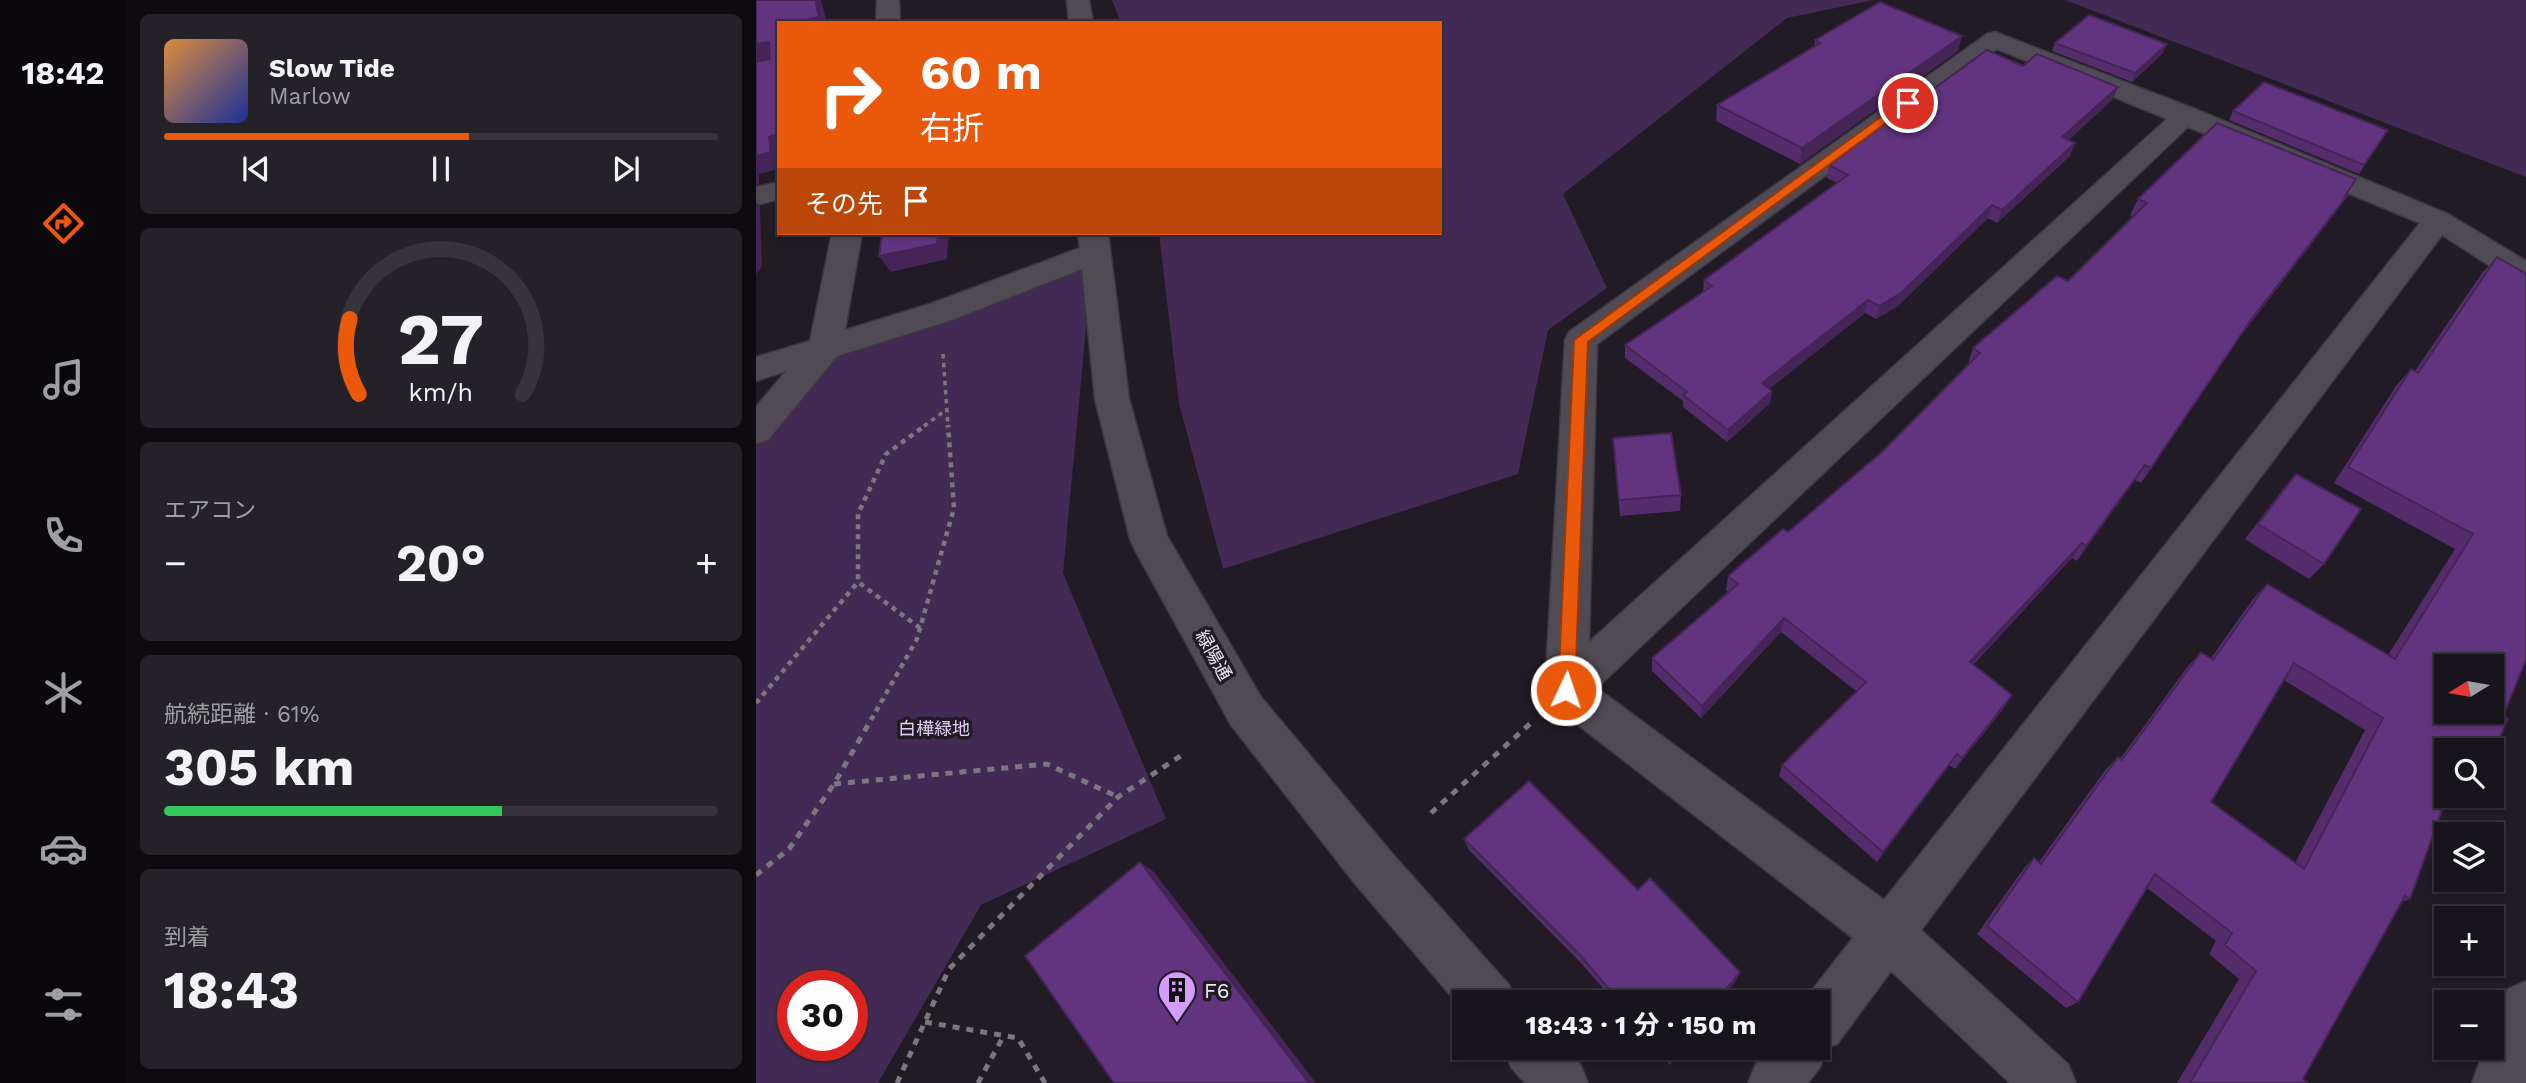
<!DOCTYPE html>
<html lang="ja">
<head>
<meta charset="utf-8">
<style>
	body { margin:0; font-family:"Work Sans","Noto Sans JP",sans-serif; background:#252128; color:#f1f3f6; height:100vh; display:flex; flex-direction:column; font-size:26px; white-space:nowrap }
	* { box-sizing:border-box; margin:0 }
	p { font-size:23px; color:#9f9ea3 }
	.icon { flex:none; width:38px; height:38px; fill:none; stroke:currentColor; stroke-width:2; stroke-linecap:round; stroke-linejoin:round }
	.map { position:relative; flex:1; overflow:hidden }
	.drawer { display:flex; flex-direction:column; gap:14px; padding:14px; background:#0d0b0f; width:630px }
	.drawer>* { flex:none }
	.banner { position:absolute; left:21px; top:21px; width:665px; height:214px; border-radius:0px; box-shadow:0 2px 5px #0004,0 0 0 2px #36333a; background:#ea580c; color:#fff; overflow:hidden }
	.needle { width:46px; rotate:259deg }
	.tools { position:absolute; left:1678px; top:654px; display:grid; gap:14px }
	.tools a { display:grid; place-items:center; width:70px; height:70px; border-radius:0px; background:#18141b; box-shadow:0 2px 5px #0004,0 0 0 2px #36333a; font-size:35px }
	.speed { position:absolute; left:21px; top:970px; display:flex; gap:14px; font-size:35px; font-weight:700; text-align:center }
	.speed>* { display:grid; place-content:center; width:91px; height:91px; border-radius:50%; background:#18141b; box-shadow:0 2px 5px #0004,0 0 0 2px #36333a; line-height:1 }
	.speed .limit { border:10px solid #d22; background:#fff; color:#111 }
	.pin { position:absolute; display:grid; place-items:center; width:60px; height:60px; color:#fff; margin:-30px; border:4px solid #fff; border-radius:50%; box-shadow:0 2px 7px #0007 }
	.me { position:absolute; width:77px; margin:-38px; rotate:3deg; stroke-linejoin:round; filter:drop-shadow(0 0 5px #0008) }
	.turn { display:flex; align-items:center; gap:24px; height:147px; padding:0 28px; font-size:32px }
	.turn .icon { width:91px; height:91px; stroke-width:2.5 }
	.turn b { display:block; font-size:49px; line-height:60px }
	.then { display:flex; align-items:center; height:66px; padding:0 28px; background:#0003; gap:14px; font-size:26px }
	.big { font-size:52px; font-weight:700; line-height:1.1 }
	.drawer .widget { flex:1; display:flex; flex-direction:column; justify-content:center; gap:10px; min-width:0; padding:0 24px; border-radius:10px; background:#252128 }
	.drawer .dial { align-items:center; gap:0 }
	.dial svg { height:182px; overflow:visible; fill:none; stroke:#36333a; stroke-width:7; stroke-linecap:round; text-anchor:middle }
	.dial text { fill:#f1f3f6; stroke:none }
	.song { display:flex; align-items:center; gap:21px }
	.cover { width:84px; height:84px; border-radius:10px; background:linear-gradient(135deg,hsl(30 70% 55%),hsl(230 70% 35%)) }
	.played { height:7px; border-radius:4px; background:linear-gradient(90deg,#ea580c 55%,#36333a 55%) }
	.keys { display:flex; justify-content:space-around; direction:ltr }
	.heat { display:flex; justify-content:space-between; align-items:center; font-size:38px; direction:ltr }
	.charge { height:10px; border-radius:5px; background:linear-gradient(90deg,#34c759 61%,#36333a 0) }
	.trip { position:absolute; left:696px; top:990px; width:378px; height:70px; border-radius:0px; background:#18141b; box-shadow:0 2px 5px #0004,0 0 0 2px #36333a; font-weight:700; line-height:70px; text-align:center }
	main { display:flex; flex:1; min-height:0 }
	.dock { display:flex; flex-direction:column; width:126px; justify-content:space-around; align-items:center; background:#0a080b; color:#9f9ea3 }
	.dock .icon { width:49px; height:49px }
	.dock .on { color:#ea580c }
	.dock b { font-size:32px; color:#f1f3f6 }
	.map>svg:first-child { display:block }
	.green { fill:#432a54; fill-rule:evenodd }
	.lines { fill:none; stroke-linecap:round; stroke-linejoin:round }
	.minor-casing { stroke:#3c383f; stroke-width:3 }
	.path-far2 { stroke:#7c777f; stroke-width:3.5; stroke-dasharray:4.5 4.5; stroke-linecap:butt }
	.path-far1 { stroke:#7c777f; stroke-width:4.5; stroke-dasharray:5 5; stroke-linecap:butt }
	.path { stroke:#7c777f; stroke-width:5; stroke-dasharray:7 7; stroke-linecap:butt }
	.minor { fill:#504a55; fill-rule:evenodd }
	.wall { fill:#542c6c; fill-rule:evenodd }
	.shaded-wall { fill:#452458 }
	.building { fill:#62337e; stroke:#452458; stroke-width:2; fill-rule:evenodd }
	.route { fill:#ea580c; stroke:#983908; stroke-width:2 }
	.labels { text-anchor:middle; dominant-baseline:central; stroke-width:7; stroke-linejoin:round; paint-order:stroke }
	.street-label { font-size:18px; fill:#ece8ef; stroke:#201b24 }
	.park-label { font-size:18px; fill:#e4cbf5; stroke:#201b24 }
	.near-poi-label { font-size:21px; fill:#ece8ef; stroke:#201b24; text-anchor:start }
</style>
</head>
<body>
<main>
<nav class="dock">
<b>18:42</b>
<svg class="icon on" aria-label="directions" viewBox="0 0 24 24"><path d="M12 3l9 9-9 9-9-9zM9 14v-3h6M13 9l2 2-2 2"/></svg>
<svg class="icon" aria-label="music" viewBox="0 0 24 24"><path d="M9 18V5l10-2v13"/><circle cx="6" cy="18" r="3"/><circle cx="16" cy="16" r="3"/></svg>
<svg class="icon" aria-label="phone" viewBox="0 0 24 24"><path d="M5 4h4l2 5-3 2q2 4 5 5l2-3 5 2v4C11 20 4 13 5 4z"/></svg>
<svg class="icon" aria-label="climate" viewBox="0 0 24 24"><path d="M12 3v18M4 7l16 10M4 17L20 7"/></svg>
<svg class="icon" aria-label="car" viewBox="0 0 24 24"><path d="M5 17H2v-5l4-1 3-4h7l3 4 3 1v5h-3M9 17h6M6 11h13"/><circle cx="7" cy="17" r="2"/><circle cx="17" cy="17" r="2"/></svg>
<svg class="icon" aria-label="filters" viewBox="0 0 24 24"><path d="M4 7h16M4 17h16"/><circle cx="9" cy="7" r="2"/><circle cx="15" cy="17" r="2"/></svg>
</nav>
<section class="drawer">
<div class="widget">
<div class="song"><i class="cover"></i><div><b>Slow Tide</b><p>Marlow</p></div></div>
<div class="played"></div>
<div class="keys"><svg class="icon" aria-label="previous" viewBox="0 0 24 24"><path d="M18 5L8 12l10 7zM5 5v14"/></svg><svg class="icon" aria-label="pause" viewBox="0 0 24 24"><path d="M8 5v14M16 5v14"/></svg><svg class="icon" aria-label="next" viewBox="0 0 24 24"><path d="M6 5l10 7-10 7zM19 5v14"/></svg></div>
</div>
<div class="widget dial"><svg viewBox="0 0 100 80">
<path d="M14 69A42 42 0 1 1 86 69"/>
<path d="M14 69A42 42 0 0 1 10 36" stroke="#ea580c"/>
<text x="50" y="56" font-size="32" font-weight="700">27</text>
<text x="50" y="72" font-size="11">km/h</text>
</svg></div>
<div class="widget"><p>エアコン</p>
<div class="heat"><a>−</a><b class="big">20°</b><a>+</a></div>
</div>
<div class="widget"><p>航続距離 · 61%</p><b class="big">305 km</b><div class="charge"></div></div>
<div class="widget"><p>到着</p><b class="big">18:43</b></div>
</section>
<div class="map">
<svg width="1770" height="1083" viewBox="0 0 1770 1083">
	<rect width="100%" height="100%" fill="#201b24"/>
	<!-- green -->
	<g class="green">
		<path d="M 356,0 L 1118,0 L 1031,18 L 807,194 L 851,288 L 792,330 L 762,474 L 467,569 L 423,403 L 403,233 L 684,233 L 684,23 L 365,23 Z"/>
		<path d="M 1309,0 L 1770,0 L 1770,177 Z"/>
		<path d="M 337,254 L 307,573 L 410,819 L 225,905 L 122,1083 L 0,1083 L 0,431 L 69,348 ZM 37,985 L 96,985 L 96,1045 L 37,1045 Z"/>
	</g>
	<g class="lines">
		<defs>
			<g id="minor">
				<path d="M 121,0 L 143,0 L 144,23 L 120,23 Z"/>
				<path d="M 311,0 L 333,0 L 337,23 L 313,23 Z"/>
				<path d="M 1239,32 L 1439,109 L 1692,214 L 1770,261 L 1770,285 L 1759,282 L 1686,235 L 1165,930 L 1312,1064 L 1320,1083 L 1254,1083 L 1135,971 L 1081,1044 L 1071,1047 L 1064,1067 L 1052,1083 L 992,1083 L 1000,1064 L 1012,1048 L 1062,1048 L 1062,1003 L 1046,1003 L 1097,938 L 795,704 L 789,690 L 809,340 L 813,332 L 1231,34 ZM 1241,49 L 1411,119 L 833,642 L 841,344 ZM 1432,127 L 1664,223 L 1128,900 L 841,688 Z"/>
				<path d="M 23,182 L 23,199 L 0,205 L 0,187 Z"/>
				<path d="M 76,233 L 106,233 L 89,330 L 174,304 L 324,248 L 322,233 L 352,233 L 373,399 L 411,536 L 505,697 L 634,851 L 753,985 L 761,1003 L 709,1003 L 709,1012 L 600,885 L 475,725 L 379,550 L 374,539 L 339,399 L 326,269 L 196,320 L 81,356 L 12,440 L 0,444 L 0,407 L 30,371 L 0,381 L 0,357 L 54,341 Z"/>
				<path d="M 1770,981 L 1770,1083 L 1716,1083 L 1729,1048 L 1736,1048 L 1736,1029 L 1752,989 Z"/>
				<path d="M 747,1048 L 810,1048 L 824,1064 L 832,1083 L 769,1083 L 755,1067 Z"/>
			</g>
		</defs>
		<!-- minor casing -->
		<use href="#minor" class="minor-casing"/>
		<!-- path-far2 -->
		<g class="path-far2">
			<path d="M 187,354 L 192,426"/>
			<path d="M 168,426 L 190,410"/>
		</g>
		<!-- path-far1 -->
		<g class="path-far1">
			<path d="M 164,628 L 102,582 L 102,514 L 130,454 L 170,425"/>
			<path d="M 0,703 L 102,582"/>
			<path d="M 115,720 L 161,639 L 198,508 L 192,425"/>
		</g>
		<!-- path -->
		<g class="path">
			<path d="M 78,784 L 291,764 L 362,797"/>
			<path d="M 675,813 L 776,722"/>
			<path d="M 0,875 L 33,849 L 78,784 L 116,718"/>
			<path d="M 169,1022 L 262,1038 L 289,1083"/>
			<path d="M 141,1083 L 193,969 L 362,797 L 426,755"/>
			<path d="M 222,1083 L 248,1035"/>
		</g>
		<!-- minor -->
		<use href="#minor" class="minor"/>
	</g>
	<!-- wall -->
	<g class="wall">
		<path d="M 1059,40 L 1202,51 L 1044,164 L 960,121 L 961,105 L 1058,47 Z"/>
		<path d="M 1299,43 L 1407,53 L 1376,82 L 1296,51 Z"/>
		<path d="M 1267,66 L 1357,99 L 1312,140 L 1314,156 L 1241,223 L 1232,218 L 1142,306 L 1120,319 L 1109,313 L 1013,389 L 1016,391 L 1014,403 L 971,442 L 927,407 L 927,401 L 869,358 L 869,345 L 947,292 L 948,280 L 1081,183 L 1071,178 L 1073,165 Z"/>
		<path d="M 1477,111 L 1632,130 L 1603,174 L 1473,120 Z"/>
		<path d="M 1589,196 L 1591,196 L 1580,212 L 1484,337 L 1385,483 L 1379,480 L 1321,561 L 1316,558 L 1217,665 L 1248,708 L 1199,769 L 1193,765 L 1121,862 L 1023,776 L 1026,765 L 1100,691 L 1025,632 L 945,718 L 896,671 L 896,658 L 972,592 L 970,590 L 972,576 L 1032,532 L 1127,451 L 1212,364 L 1217,348 L 1312,281 L 1378,217 L 1374,215 L 1382,199 Z"/>
		<path d="M 1741,257 L 1770,274 L 1690,751 L 1654,899 L 1645,902 L 1547,1079 L 1552,1083 L 1421,1083 L 1483,979 L 1453,954 L 1460,941 L 1391,888 L 1322,1002 L 1310,1008 L 1221,934 L 1268,868 L 1278,858 L 1283,862 L 1350,769 L 1362,757 L 1364,759 L 1432,666 L 1445,652 L 1455,658 L 1497,599 L 1511,584 L 1632,655 L 1699,549 L 1578,483 L 1640,386 L 1655,369 L 1659,371 L 1726,273 ZM 1528,680 L 1609,730 L 1539,863 L 1455,802 Z"/>
		<path d="M 857,438 L 925,495 L 924,511 L 864,516 Z"/>
		<path d="M 1540,474 L 1568,564 L 1553,579 L 1489,539 L 1527,489 Z"/>
		<path d="M 708,839 L 882,890 L 984,972 L 981,979 L 963,1003 L 860,1003 L 825,963 L 713,850 Z"/>
		<path d="M 899,1048 L 927,1048 L 914,1065 Z"/>
	</g>
	<!-- shaded-wall -->
	<g class="shaded-wall">
		<path d="M 59,0 L 65,0 L 71,23 L 37,23 Z"/>
		<path d="M 1206,36 L 1202,51 L 1044,164 L 1046,148 Z"/>
		<path d="M 13,42 L 23,57 L 0,62 L 0,44 Z"/>
		<path d="M 1411,44 L 1407,53 L 1376,82 L 1379,73 Z"/>
		<path d="M 1362,87 L 1357,99 L 1302,150 L 1306,137 Z"/>
		<path d="M 23,134 L 23,169 L 3,174 L 3,184 L 0,185 L 0,156 L 13,137 Z"/>
		<path d="M 1319,143 L 1314,156 L 1241,223 L 1246,210 Z"/>
		<path d="M 1591,196 L 1580,212 L 1484,337 L 1385,483 L 1494,321 Z"/>
		<path d="M 0,202 L 4,207 L 6,267 L 0,274 Z"/>
		<path d="M 1236,205 L 1232,218 L 1142,306 L 1120,319 L 1123,306 Z"/>
		<path d="M 182,233 L 193,233 L 191,259 L 135,272 L 123,256 Z"/>
		<path d="M 1112,300 L 1109,313 L 1004,396 L 1006,383 Z"/>
		<path d="M 1016,391 L 1014,403 L 971,442 L 972,430 Z"/>
		<path d="M 1389,465 L 1379,480 L 1321,561 L 1330,546 Z"/>
		<path d="M 1326,543 L 1316,558 L 1206,675 L 1214,662 Z"/>
		<path d="M 1028,618 L 1025,632 L 945,718 L 946,706 Z"/>
		<path d="M 1256,695 L 1248,708 L 1199,769 L 1206,758 Z"/>
		<path d="M 1201,754 L 1193,765 L 1121,862 L 1127,852 Z"/>
		<path d="M 384,862 L 398,872 L 560,1083 L 553,1083 Z"/>
		<path d="M 984,972 L 981,979 L 963,1003 L 959,1003 Z"/>
		<path d="M 924,1048 L 927,1048 L 914,1065 L 915,1060 Z"/>
	</g>
	<!-- building -->
	<g class="building">
		<path d="M 0,0 L 59,0 L 63,17 L 37,23 L 23,23 L 23,134 L 13,137 L 15,152 L 0,156 L 0,62 L 14,59 L 13,42 L 0,44 Z"/>
		<path d="M 1124,2 L 1206,36 L 1046,148 L 961,105 L 1064,43 L 1059,40 Z"/>
		<path d="M 1333,15 L 1411,44 L 1379,73 L 1299,43 Z"/>
		<path d="M 1231,50 L 1267,66 L 1281,54 L 1362,87 L 1306,137 L 1319,143 L 1246,210 L 1236,205 L 1145,293 L 1123,306 L 1112,300 L 1006,383 L 1016,391 L 972,430 L 927,395 L 931,392 L 869,345 L 956,286 L 948,280 L 1092,175 L 1073,165 Z"/>
		<path d="M 1508,82 L 1632,130 L 1608,165 L 1477,111 Z"/>
		<path d="M 1461,123 L 1600,179 L 1589,196 L 1591,196 L 1494,321 L 1395,468 L 1389,465 L 1330,546 L 1326,543 L 1214,662 L 1256,695 L 1206,758 L 1201,754 L 1127,852 L 1026,765 L 1110,682 L 1028,618 L 946,706 L 896,658 L 982,584 L 972,576 L 1027,529 L 1032,532 L 1127,451 L 1224,353 L 1217,348 L 1301,276 L 1312,281 L 1391,203 L 1382,199 Z"/>
		<path d="M 126,233 L 182,233 L 181,244 L 123,256 Z"/>
		<path d="M 1741,257 L 1770,274 L 1770,660 L 1747,716 L 1752,719 L 1736,756 L 1736,751 L 1690,751 L 1691,796 L 1654,899 L 1649,896 L 1547,1079 L 1552,1083 L 1434,1083 L 1500,971 L 1469,945 L 1476,933 L 1399,874 L 1322,1002 L 1231,926 L 1278,858 L 1285,864 L 1362,757 L 1366,760 L 1445,652 L 1457,660 L 1511,584 L 1639,659 L 1717,534 L 1592,467 L 1655,369 L 1662,373 ZM 1538,663 L 1627,718 L 1548,869 L 1455,802 ZM 1690,667 L 1736,667 L 1736,712 L 1690,712 Z"/>
		<path d="M 915,433 L 925,495 L 863,500 L 857,438 Z"/>
		<path d="M 1540,474 L 1605,509 L 1568,564 L 1502,524 Z"/>
		<path d="M 773,781 L 882,890 L 894,878 L 984,972 L 959,1003 L 865,1003 L 824,955 L 708,839 Z"/>
		<path d="M 384,862 L 553,1083 L 358,1083 L 269,956 Z"/>
		<path d="M 905,1048 L 924,1048 L 915,1060 Z"/>
	</g>
	<!-- route -->
	<path class="route" d="M 1148,100 L 1157,103 L 832,342 L 819,690 L 817,696 L 810,698 L 804,696 L 802,690 L 818,340 Z"/>
	<!-- icons -->
	<defs>
		<symbol id="building-pin" viewBox="-11 -11 22 30"><path d="M0 17L-7.5 6A9.5 9.5 0 1 1 7.5 6Z" fill="#d59cfb" stroke="#201b24"/><path d="M-4-6H4V6H1V3H-1V6H-4ZM-2.5-4.3h1.7v1.8h-1.7ZM.8-4.3h1.7v1.8H.8ZM-2.5-1h1.7V.8h-1.7ZM.8-1h1.7V.8H.8Z" fill="#111"/></symbol>
	</defs>
	<g fill-rule="evenodd">
		<use href="#building-pin" x="399" y="968" width="44" height="60"/>
	</g>
	<g class="labels">
		<!-- street labels -->
		<g class="street-label">
			<text transform="translate(458 655) rotate(61)">緑陽通</text>
		</g>
		<!-- park labels -->
		<g class="park-label">
			<text x="178" y="728">白樺緑地</text>
		</g>
		<!-- near-poi labels -->
		<g class="near-poi-label">
			<text x="448" y="990">F6</text>
		</g>
	</g>
</svg>
<div class="tools">
<a><svg class="needle" viewBox="-14 -14 28 28"><path d="M0-13l5 13h-10z" fill="#e53935"/><path d="M0 13l5-13h-10z" fill="#9f9ea3"/></svg></a>
<a><svg class="icon" aria-label="search" viewBox="0 0 24 24"><circle cx="10" cy="10" r="6"/><path d="M15 15l6 6"/></svg></a>
<a><svg class="icon" aria-label="layers" viewBox="0 0 24 24"><path d="M12 4l9 5-9 5-9-5zM3 14l9 5 9-5"/></svg></a>
<a>+</a>
<a>−</a>
</div>
<div class="speed"><div class="limit">30</div></div>
<div class="pin" style="left:1152px;top:103px;background:#d93025"><svg class="icon" aria-label="arrive" viewBox="0 0 24 24"><path d="M6 21V4h12l-3 4 3 4H6"/></svg></div>
<svg class="me" style="left:810px;top:690px" viewBox="-20 -20 40 40"><circle r="17" fill="#ea580c" stroke="#fff" stroke-width="3"/><path d="M0-11L8 9 0 5-8 9z" fill="#fff"/></svg>
<div class="trip">18:43 · 1 分 · 150 m</div>
<div class="banner">
<div class="turn"><svg class="icon" aria-label="right" viewBox="0 0 24 24"><path d="M7 20v-9h11M14 6l5 5-5 5"/></svg><div><b>60 m</b>右折</div></div>
<div class="then">その先<svg class="icon" aria-label="arrive" viewBox="0 0 24 24"><path d="M6 21V4h12l-3 4 3 4H6"/></svg></div>
</div>
</div>
</main>
</body>
</html>
